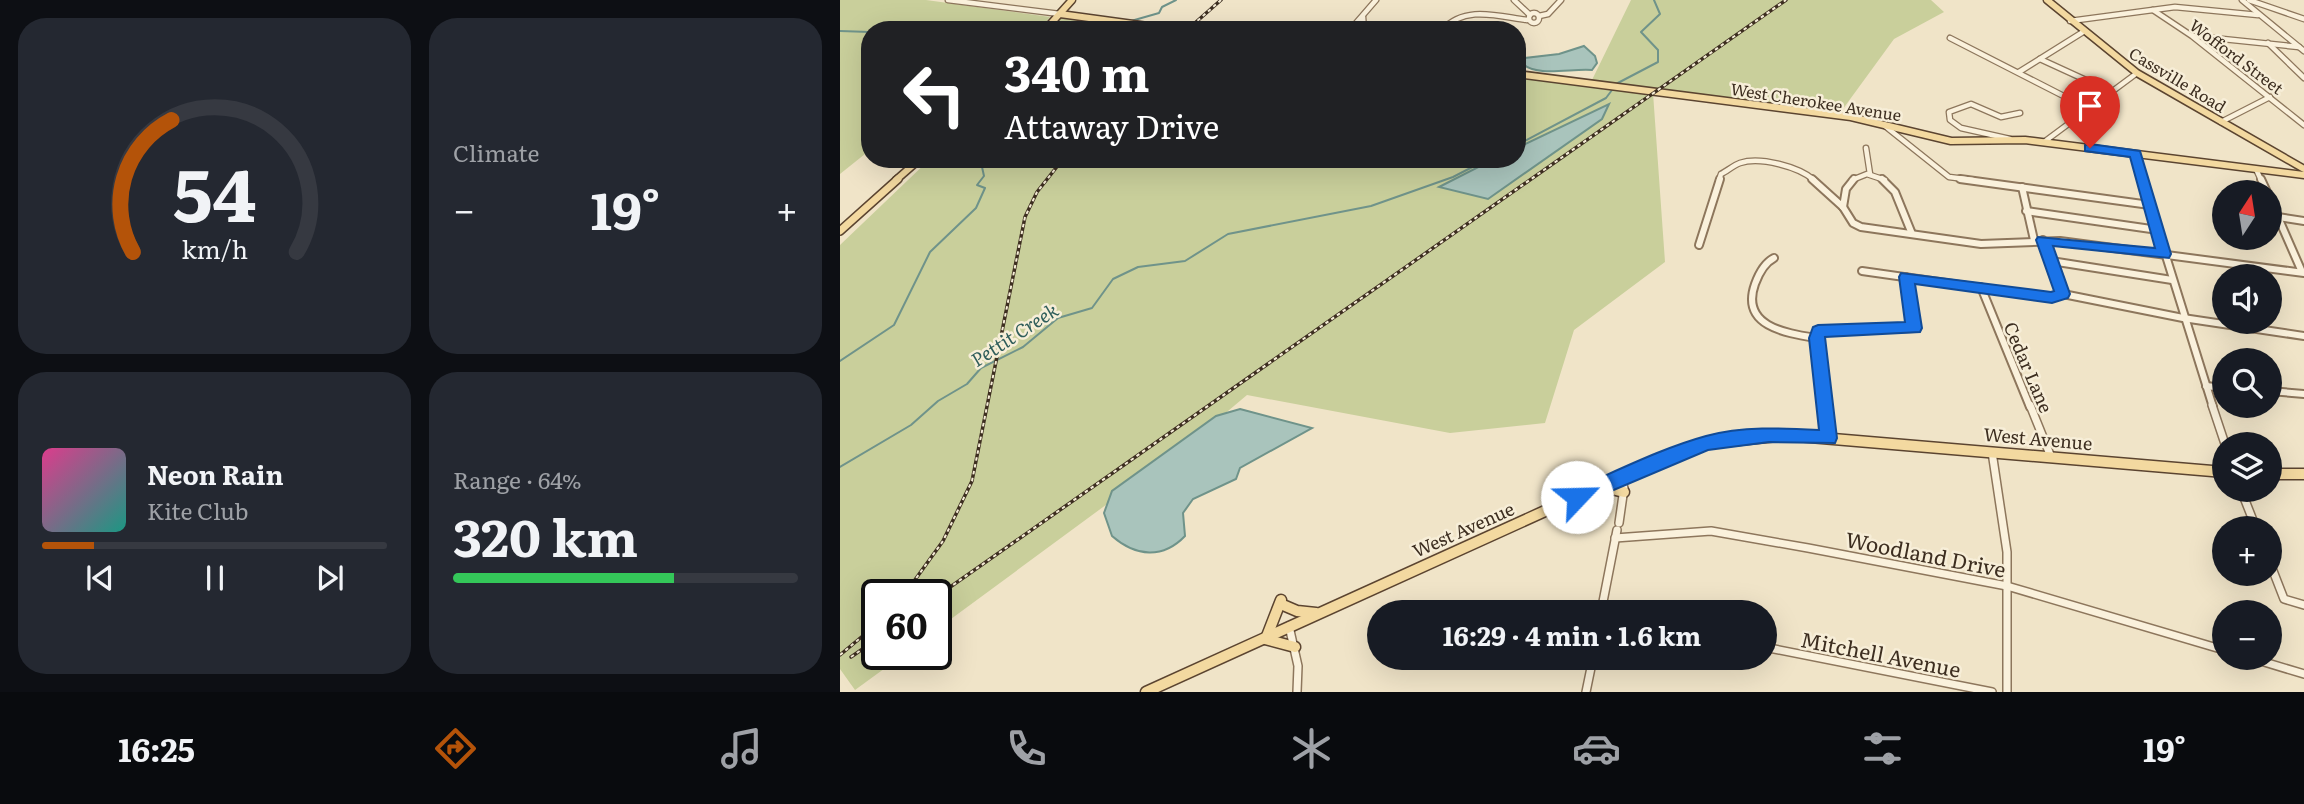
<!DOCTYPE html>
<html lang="en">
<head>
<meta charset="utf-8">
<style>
	body { margin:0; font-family:Literata,serif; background:#242831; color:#f1f3f6; height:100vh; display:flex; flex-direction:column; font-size:26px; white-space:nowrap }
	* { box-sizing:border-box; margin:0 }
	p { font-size:23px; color:#9ea1a6 }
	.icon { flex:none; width:38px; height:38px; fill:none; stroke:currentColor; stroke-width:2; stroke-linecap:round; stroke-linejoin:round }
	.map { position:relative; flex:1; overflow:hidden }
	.panel { display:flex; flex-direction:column; gap:18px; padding:18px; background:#0d0f14; width:840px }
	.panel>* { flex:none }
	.hud { position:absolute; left:21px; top:21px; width:665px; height:147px; border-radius:28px; box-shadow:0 7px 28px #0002; background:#202124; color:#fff; overflow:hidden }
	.needle { width:46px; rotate:12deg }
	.tools { position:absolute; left:1372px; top:180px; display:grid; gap:14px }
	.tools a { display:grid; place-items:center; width:70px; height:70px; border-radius:50%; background:#171b24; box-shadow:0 7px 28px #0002; font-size:35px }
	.speed { position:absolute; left:21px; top:579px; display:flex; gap:14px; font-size:35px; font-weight:700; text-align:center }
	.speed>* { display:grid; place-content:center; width:91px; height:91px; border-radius:50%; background:#171b24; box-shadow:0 7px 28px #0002; line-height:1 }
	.speed .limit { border:4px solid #111; border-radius:10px; background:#fff; color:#111 }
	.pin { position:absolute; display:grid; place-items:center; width:60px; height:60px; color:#fff; margin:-72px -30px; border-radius:50% 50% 50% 0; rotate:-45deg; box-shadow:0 0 7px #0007 }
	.pin .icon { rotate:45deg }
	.me { position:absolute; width:77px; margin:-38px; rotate:66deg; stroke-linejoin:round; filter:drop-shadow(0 0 5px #0008) }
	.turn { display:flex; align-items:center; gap:24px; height:147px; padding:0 28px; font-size:32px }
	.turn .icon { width:91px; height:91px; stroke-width:2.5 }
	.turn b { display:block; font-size:49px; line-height:60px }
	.big { font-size:52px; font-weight:700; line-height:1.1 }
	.panel .card { flex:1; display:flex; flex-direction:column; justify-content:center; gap:10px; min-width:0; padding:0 24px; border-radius:28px; background:#242831 }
	.panel .dial { align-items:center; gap:0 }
	.dial svg { height:182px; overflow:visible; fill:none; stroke:#363941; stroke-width:7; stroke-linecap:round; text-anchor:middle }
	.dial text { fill:#f1f3f6; stroke:none }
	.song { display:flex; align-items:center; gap:21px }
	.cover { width:84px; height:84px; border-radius:10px; background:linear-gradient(135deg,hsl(330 70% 55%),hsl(170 70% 35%)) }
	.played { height:7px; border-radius:4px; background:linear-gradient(90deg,#b45309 15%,#363941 15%) }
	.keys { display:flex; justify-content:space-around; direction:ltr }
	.heat { display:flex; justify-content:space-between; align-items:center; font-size:38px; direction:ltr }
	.charge { height:10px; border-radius:5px; background:linear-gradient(90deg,#34c759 64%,#363941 0) }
	.panel .tiles { flex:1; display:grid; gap:18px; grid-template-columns:repeat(2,1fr) }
	.trip { position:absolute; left:527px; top:600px; width:410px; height:70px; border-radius:35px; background:#171b24; box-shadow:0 7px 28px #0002; font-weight:700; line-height:70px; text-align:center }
	.dock { display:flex; height:112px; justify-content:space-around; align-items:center; background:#090b0e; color:#9ea1a6 }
	.dock .icon { width:49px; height:49px }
	.dock .current { color:#b45309 }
	.dock b { font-size:32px; color:#f1f3f6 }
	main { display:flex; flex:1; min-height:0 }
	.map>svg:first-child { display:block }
	.green { fill:#c9cf9b }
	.water { fill:#a9c4bc; stroke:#6f938a; stroke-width:2 }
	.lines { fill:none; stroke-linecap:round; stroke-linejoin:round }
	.stream { stroke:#6f938a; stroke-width:2 }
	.minor-far2-casing { stroke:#8d765c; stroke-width:7 }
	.minor-far1-casing { stroke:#8d765c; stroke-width:10 }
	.minor-casing { stroke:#8d765c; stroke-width:10 }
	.major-far2-casing { stroke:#5b4430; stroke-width:9 }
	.major-far1-casing { stroke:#5b4430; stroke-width:10 }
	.major-casing { stroke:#5b4430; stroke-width:13 }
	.minor-far2 { stroke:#faf1dc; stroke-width:4.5 }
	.minor-far1 { stroke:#faf1dc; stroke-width:6 }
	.minor { stroke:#faf1dc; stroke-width:7 }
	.major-far2 { stroke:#f3d9a0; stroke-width:6 }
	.major-far1 { stroke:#f3d9a0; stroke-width:7 }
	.major { stroke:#f3d9a0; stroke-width:10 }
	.rail-casing { stroke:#3d2e20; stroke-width:3.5 }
	.rail { stroke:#f7eed8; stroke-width:2; stroke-dasharray:3.5; stroke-linecap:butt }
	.route { fill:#1a73e8; stroke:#114b97; stroke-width:2 }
	.labels { text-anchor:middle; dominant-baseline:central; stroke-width:5; stroke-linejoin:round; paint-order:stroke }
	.far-street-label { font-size:16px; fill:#3d2e20; stroke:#f7eed8 }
	.street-label { font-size:18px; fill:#3d2e20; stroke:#f7eed8 }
	.water-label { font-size:19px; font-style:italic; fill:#2f5d5a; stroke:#f7eed8 }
	.near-street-label { font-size:21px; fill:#3d2e20; stroke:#f7eed8 }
</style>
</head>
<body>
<main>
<section class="panel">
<div class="tiles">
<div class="card dial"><svg viewBox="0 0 100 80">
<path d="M14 69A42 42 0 1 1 86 69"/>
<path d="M14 69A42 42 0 0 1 31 11" stroke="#b45309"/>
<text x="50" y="56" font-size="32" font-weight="700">54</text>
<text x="50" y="72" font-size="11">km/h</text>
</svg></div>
<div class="card"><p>Climate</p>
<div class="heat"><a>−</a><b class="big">19°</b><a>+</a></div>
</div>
<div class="card">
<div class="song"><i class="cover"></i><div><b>Neon Rain</b><p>Kite Club</p></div></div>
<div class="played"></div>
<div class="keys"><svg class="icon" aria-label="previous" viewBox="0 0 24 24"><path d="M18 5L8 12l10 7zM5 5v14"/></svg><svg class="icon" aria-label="pause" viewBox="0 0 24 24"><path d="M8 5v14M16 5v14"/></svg><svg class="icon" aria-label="next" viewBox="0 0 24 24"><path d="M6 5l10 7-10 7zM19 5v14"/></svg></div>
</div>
<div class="card"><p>Range · 64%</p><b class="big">320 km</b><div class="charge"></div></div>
</div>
</section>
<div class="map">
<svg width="1464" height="692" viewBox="0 0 1464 692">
	<rect width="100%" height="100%" fill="#f0e4c8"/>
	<!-- green -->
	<g class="green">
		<path d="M 0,0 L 86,0 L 210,17 L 200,30 L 30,30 L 30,150 L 0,174 Z"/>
		<path d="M 791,0 L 1091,0 L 1104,12 L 1054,39 L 1000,113 L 752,80 Z"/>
		<path d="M 220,14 L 332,30 L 207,30 Z"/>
		<path d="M 677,76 L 813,93 L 825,262 L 734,330 L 705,423 L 610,433 L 407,395 L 350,443 L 96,630 L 96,595 L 37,595 L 37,654 L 63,655 L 15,690 L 0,669 L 0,245 L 90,159 L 677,159 Z"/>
	</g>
	<!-- water -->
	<g class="water">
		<path d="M 744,46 L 755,56 L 757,63 L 752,70 C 733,68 696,77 683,64 L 685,58 L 719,54 Z"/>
		<path d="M 769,104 L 762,119 L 648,199 L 599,187 L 654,159 L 677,159 L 677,148 Z"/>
		<path d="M 400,409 L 472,428 L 400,468 L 396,479 L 353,499 L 343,513 L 345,536 C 323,559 296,557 272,536 L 264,513 L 272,491 L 376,416 Z"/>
	</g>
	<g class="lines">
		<!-- stream -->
		<g class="stream">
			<path d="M 291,21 L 319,13 L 322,7 L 336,0"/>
			<path d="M 279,30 L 283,25"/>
			<path d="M 0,31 L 30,32"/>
			<path d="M 774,85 L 818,62 L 818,50 L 801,32 L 820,14 L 814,0"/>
			<path d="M 677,145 L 766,98 L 772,90"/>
			<path d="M 0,361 L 54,325 L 90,252 L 136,208 L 145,188 L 137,185 L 144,176 L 142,167 L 150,159"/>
			<path d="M 0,467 L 71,425 L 98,401 L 127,384 L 141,368 L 183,347 L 218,318 L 252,308 L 273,279 L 298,267 L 345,261 L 388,234 L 531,206 L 613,177 L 648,159"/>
		</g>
		<defs>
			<g id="minor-far2">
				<path d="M 108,0 L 220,14"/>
				<path d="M 674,0 L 690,15"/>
				<path d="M 1402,0 L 1464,51"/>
				<path d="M 1409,0 L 1464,19"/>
				<path d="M 1313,10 L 1352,36 L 1464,125"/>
				<circle cx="694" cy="18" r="5"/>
				<path d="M 699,16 L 708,14 L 721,0"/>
				<path d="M 523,17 L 524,30"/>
				<path d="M 1230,21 L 1335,7 L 1418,15"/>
				<path d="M 510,30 L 536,0"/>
				<path d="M 602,30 C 625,5 657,16 687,20"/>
				<path d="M 1354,36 L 1459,47"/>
				<path d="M 1110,38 L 1247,108"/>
				<path d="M 1428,43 L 1464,78"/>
				<path d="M 1200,59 L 1272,92"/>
				<path d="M 1179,72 L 1243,32"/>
				<path d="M 1381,122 L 1430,97"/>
				<path d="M 1045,126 L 1109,177 L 1133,180"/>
				<path d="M 1170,139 L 1121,128 L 1110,120 L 1109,112 L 1131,104 L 1161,117 L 1180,113"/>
				<path d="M 1204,142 L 1297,73"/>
				<path d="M 1026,148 L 1030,174"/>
				<path d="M 1295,154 L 1303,180"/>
				<path d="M 1416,169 L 1421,180"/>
				<path d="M 879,180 L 881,174 C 887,171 894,165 900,163 C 920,156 959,167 974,180"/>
				<path d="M 1012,180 L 1027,174 L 1045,180"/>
			</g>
			<g id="minor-far1">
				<path d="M 972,179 L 1003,207"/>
				<path d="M 1042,179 L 1055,192 L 1072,234"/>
				<path d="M 1120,179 L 1310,205"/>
				<path d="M 1302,179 L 1373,407"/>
				<path d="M 1421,179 L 1427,192"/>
				<path d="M 1182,187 L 1194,240"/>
				<path d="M 1430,199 L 1462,272"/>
				<path d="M 1003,207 L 1013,223 L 1021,227 L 1141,244 L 1220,241 L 1464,273"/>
				<path d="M 1003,207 L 1006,189 L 1014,179"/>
				<path d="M 1186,211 L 1318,230"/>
				<path d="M 1438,217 L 1464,221"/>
				<path d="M 1203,240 L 1223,294"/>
				<path d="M 859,245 L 880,179"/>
				<path d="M 934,258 C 924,263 919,273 915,284 C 900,326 945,333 976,338"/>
				<path d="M 1211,261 L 1332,280"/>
				<path d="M 1022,271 L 1212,298 L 1223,294 L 1343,318 L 1464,336"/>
				<path d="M 1141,287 L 1190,407"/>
				<path d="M 1366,386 L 1384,388"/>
				<path d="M 1430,391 L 1464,394"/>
				<path d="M 984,407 L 976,338 L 978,331 L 1074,328 L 1066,277"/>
			</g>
			<g id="minor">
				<path d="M 984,405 L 988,438"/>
				<path d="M 1190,405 L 1211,457"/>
				<path d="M 1372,405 L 1385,444"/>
				<path d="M 1152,452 L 1167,552 L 1167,692"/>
				<path d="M 1401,490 L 1416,528"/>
				<path d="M 779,523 L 784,488 L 780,477"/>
				<path d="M 775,538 L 871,531 L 968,548 L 1167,586 L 1384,650"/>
				<path d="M 1430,563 L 1444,599 L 1464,605"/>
				<path d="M 763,606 L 789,612"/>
				<path d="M 761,612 L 777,530"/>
				<path d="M 449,626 L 458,666 L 457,692"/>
				<path d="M 924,647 L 1152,692"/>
				<path d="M 1411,658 L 1464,674"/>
				<path d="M 746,692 L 753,658"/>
			</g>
			<g id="major-far2">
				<path d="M 1207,0 L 1297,73 L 1464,169"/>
				<path d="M 220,14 L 337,30"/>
				<path d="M 205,30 L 232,0"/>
				<path d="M 677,74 L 1011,117 L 1111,141 L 1185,140 L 1464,175"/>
				<path d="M 56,180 L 80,159"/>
			</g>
			<path id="major-far1" d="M 0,231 L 58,179"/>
			<g id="major">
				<path d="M 1430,474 L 1464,474"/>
				<path d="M 763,487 L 784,492"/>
				<path d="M 443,605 L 457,611 L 476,613"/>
				<path d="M 427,636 L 441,600"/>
				<path d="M 425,639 L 455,647"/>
				<path d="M 306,692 L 780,477 L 868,443 L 946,435 L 1384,472"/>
			</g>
		</defs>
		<!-- minor-far2 casing -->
		<use href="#minor-far2" class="minor-far2-casing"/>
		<!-- minor-far1 casing -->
		<use href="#minor-far1" class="minor-far1-casing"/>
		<!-- minor casing -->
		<use href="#minor" class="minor-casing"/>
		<!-- major-far2 casing -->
		<use href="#major-far2" class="major-far2-casing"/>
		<!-- major-far1 casing -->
		<use href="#major-far1" class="major-far1-casing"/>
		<!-- major casing -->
		<use href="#major" class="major-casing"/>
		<!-- minor-far2 -->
		<use href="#minor-far2" class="minor-far2"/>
		<!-- minor-far1 -->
		<use href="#minor-far1" class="minor-far1"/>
		<!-- minor -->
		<use href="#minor" class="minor"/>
		<!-- major-far2 -->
		<use href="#major-far2" class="major-far2"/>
		<!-- major-far1 -->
		<use href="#major-far1" class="major-far1"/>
		<!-- major -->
		<use href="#major" class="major"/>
		<defs>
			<g id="rail">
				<path d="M 347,30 L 381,0"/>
				<path d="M 64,595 L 103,541 L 132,481 L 185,217 L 197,192 L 223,159"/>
				<path d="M 96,597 L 946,0"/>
				<path d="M 0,655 L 37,624"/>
				<path d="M 11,657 L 37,639"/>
			</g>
		</defs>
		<!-- rail casing -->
		<use href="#rail" class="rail-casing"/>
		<!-- rail -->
		<use href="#rail" class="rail"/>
	</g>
	<!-- route -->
	<path class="route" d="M 1250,144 L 1300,151 L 1331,254 L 1329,258 L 1213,246 L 1230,294 L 1228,298 L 1212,303 L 1075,284 L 1082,328 L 1080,332 L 985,337 L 997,438 L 995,443 L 929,442 L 868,450 L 743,503 L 730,503 L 727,497 L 730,491 C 775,472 819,449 866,436 C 902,426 942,428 979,430 L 969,338 L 973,327 L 978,325 L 1065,322 L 1059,277 L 1061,273 L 1211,292 L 1214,291 L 1196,240 L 1198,237 L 1315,248 L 1290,157 L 1245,151 L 1245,145 Z"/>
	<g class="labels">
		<!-- far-street labels -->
		<g class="far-street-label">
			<text transform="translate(1397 56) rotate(37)">Wofford Street</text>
			<text transform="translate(1338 79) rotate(31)">Cassville Road</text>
			<text transform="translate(976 101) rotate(9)">West Cherokee Avenue</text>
		</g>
		<!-- street labels -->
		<g class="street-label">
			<text transform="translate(1189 367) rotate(67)">Cedar Lane</text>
			<text transform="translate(1198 438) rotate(5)">West Avenue</text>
			<text transform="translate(623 529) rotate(-24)">West Avenue</text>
		</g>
		<!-- water labels -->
		<g class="water-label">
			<text transform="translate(174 334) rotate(-33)">Pettit Creek</text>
		</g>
		<!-- near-street labels -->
		<g class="near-street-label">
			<text transform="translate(1086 553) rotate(11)">Woodland Drive</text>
			<text transform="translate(1041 653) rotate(11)">Mitchell Avenue</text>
		</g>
	</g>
</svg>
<div class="tools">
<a><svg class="needle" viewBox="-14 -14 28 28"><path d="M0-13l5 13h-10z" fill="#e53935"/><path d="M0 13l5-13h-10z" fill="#9ea1a6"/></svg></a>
<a><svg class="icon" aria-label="sound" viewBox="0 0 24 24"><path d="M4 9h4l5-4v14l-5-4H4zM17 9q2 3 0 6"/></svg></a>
<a><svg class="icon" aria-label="search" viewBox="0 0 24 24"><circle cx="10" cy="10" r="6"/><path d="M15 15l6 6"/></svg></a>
<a><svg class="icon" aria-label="layers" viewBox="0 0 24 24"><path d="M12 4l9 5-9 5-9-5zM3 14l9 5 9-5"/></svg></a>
<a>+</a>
<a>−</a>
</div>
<div class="speed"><div class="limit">60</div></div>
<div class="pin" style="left:1250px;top:148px;background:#d93025"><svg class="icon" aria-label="arrive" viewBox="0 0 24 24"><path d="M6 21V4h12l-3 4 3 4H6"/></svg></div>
<svg class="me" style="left:737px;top:497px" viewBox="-20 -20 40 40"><circle r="19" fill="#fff"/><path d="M0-13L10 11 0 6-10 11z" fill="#1a73e8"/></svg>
<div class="trip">16:29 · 4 min · 1.6 km</div>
<div class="hud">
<div class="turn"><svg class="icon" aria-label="left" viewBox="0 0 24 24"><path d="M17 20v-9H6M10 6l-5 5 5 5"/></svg><div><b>340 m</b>Attaway Drive</div></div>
</div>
</div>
</main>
<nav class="dock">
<b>16:25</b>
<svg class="icon current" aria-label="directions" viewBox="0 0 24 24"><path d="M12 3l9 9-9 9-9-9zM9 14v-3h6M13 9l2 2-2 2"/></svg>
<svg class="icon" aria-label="music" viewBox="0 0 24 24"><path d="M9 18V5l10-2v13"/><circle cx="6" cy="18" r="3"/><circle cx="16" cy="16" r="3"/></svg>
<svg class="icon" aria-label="phone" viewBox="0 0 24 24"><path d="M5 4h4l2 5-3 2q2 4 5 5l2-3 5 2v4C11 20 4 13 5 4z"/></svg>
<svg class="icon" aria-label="climate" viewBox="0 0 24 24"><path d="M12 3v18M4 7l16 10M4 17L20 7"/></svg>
<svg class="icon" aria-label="car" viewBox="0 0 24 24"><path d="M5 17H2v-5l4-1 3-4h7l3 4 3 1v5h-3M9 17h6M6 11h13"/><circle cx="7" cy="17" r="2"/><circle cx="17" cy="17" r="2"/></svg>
<svg class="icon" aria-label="filters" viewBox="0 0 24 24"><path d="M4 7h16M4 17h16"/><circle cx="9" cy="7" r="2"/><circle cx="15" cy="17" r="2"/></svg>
<b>19°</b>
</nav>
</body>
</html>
